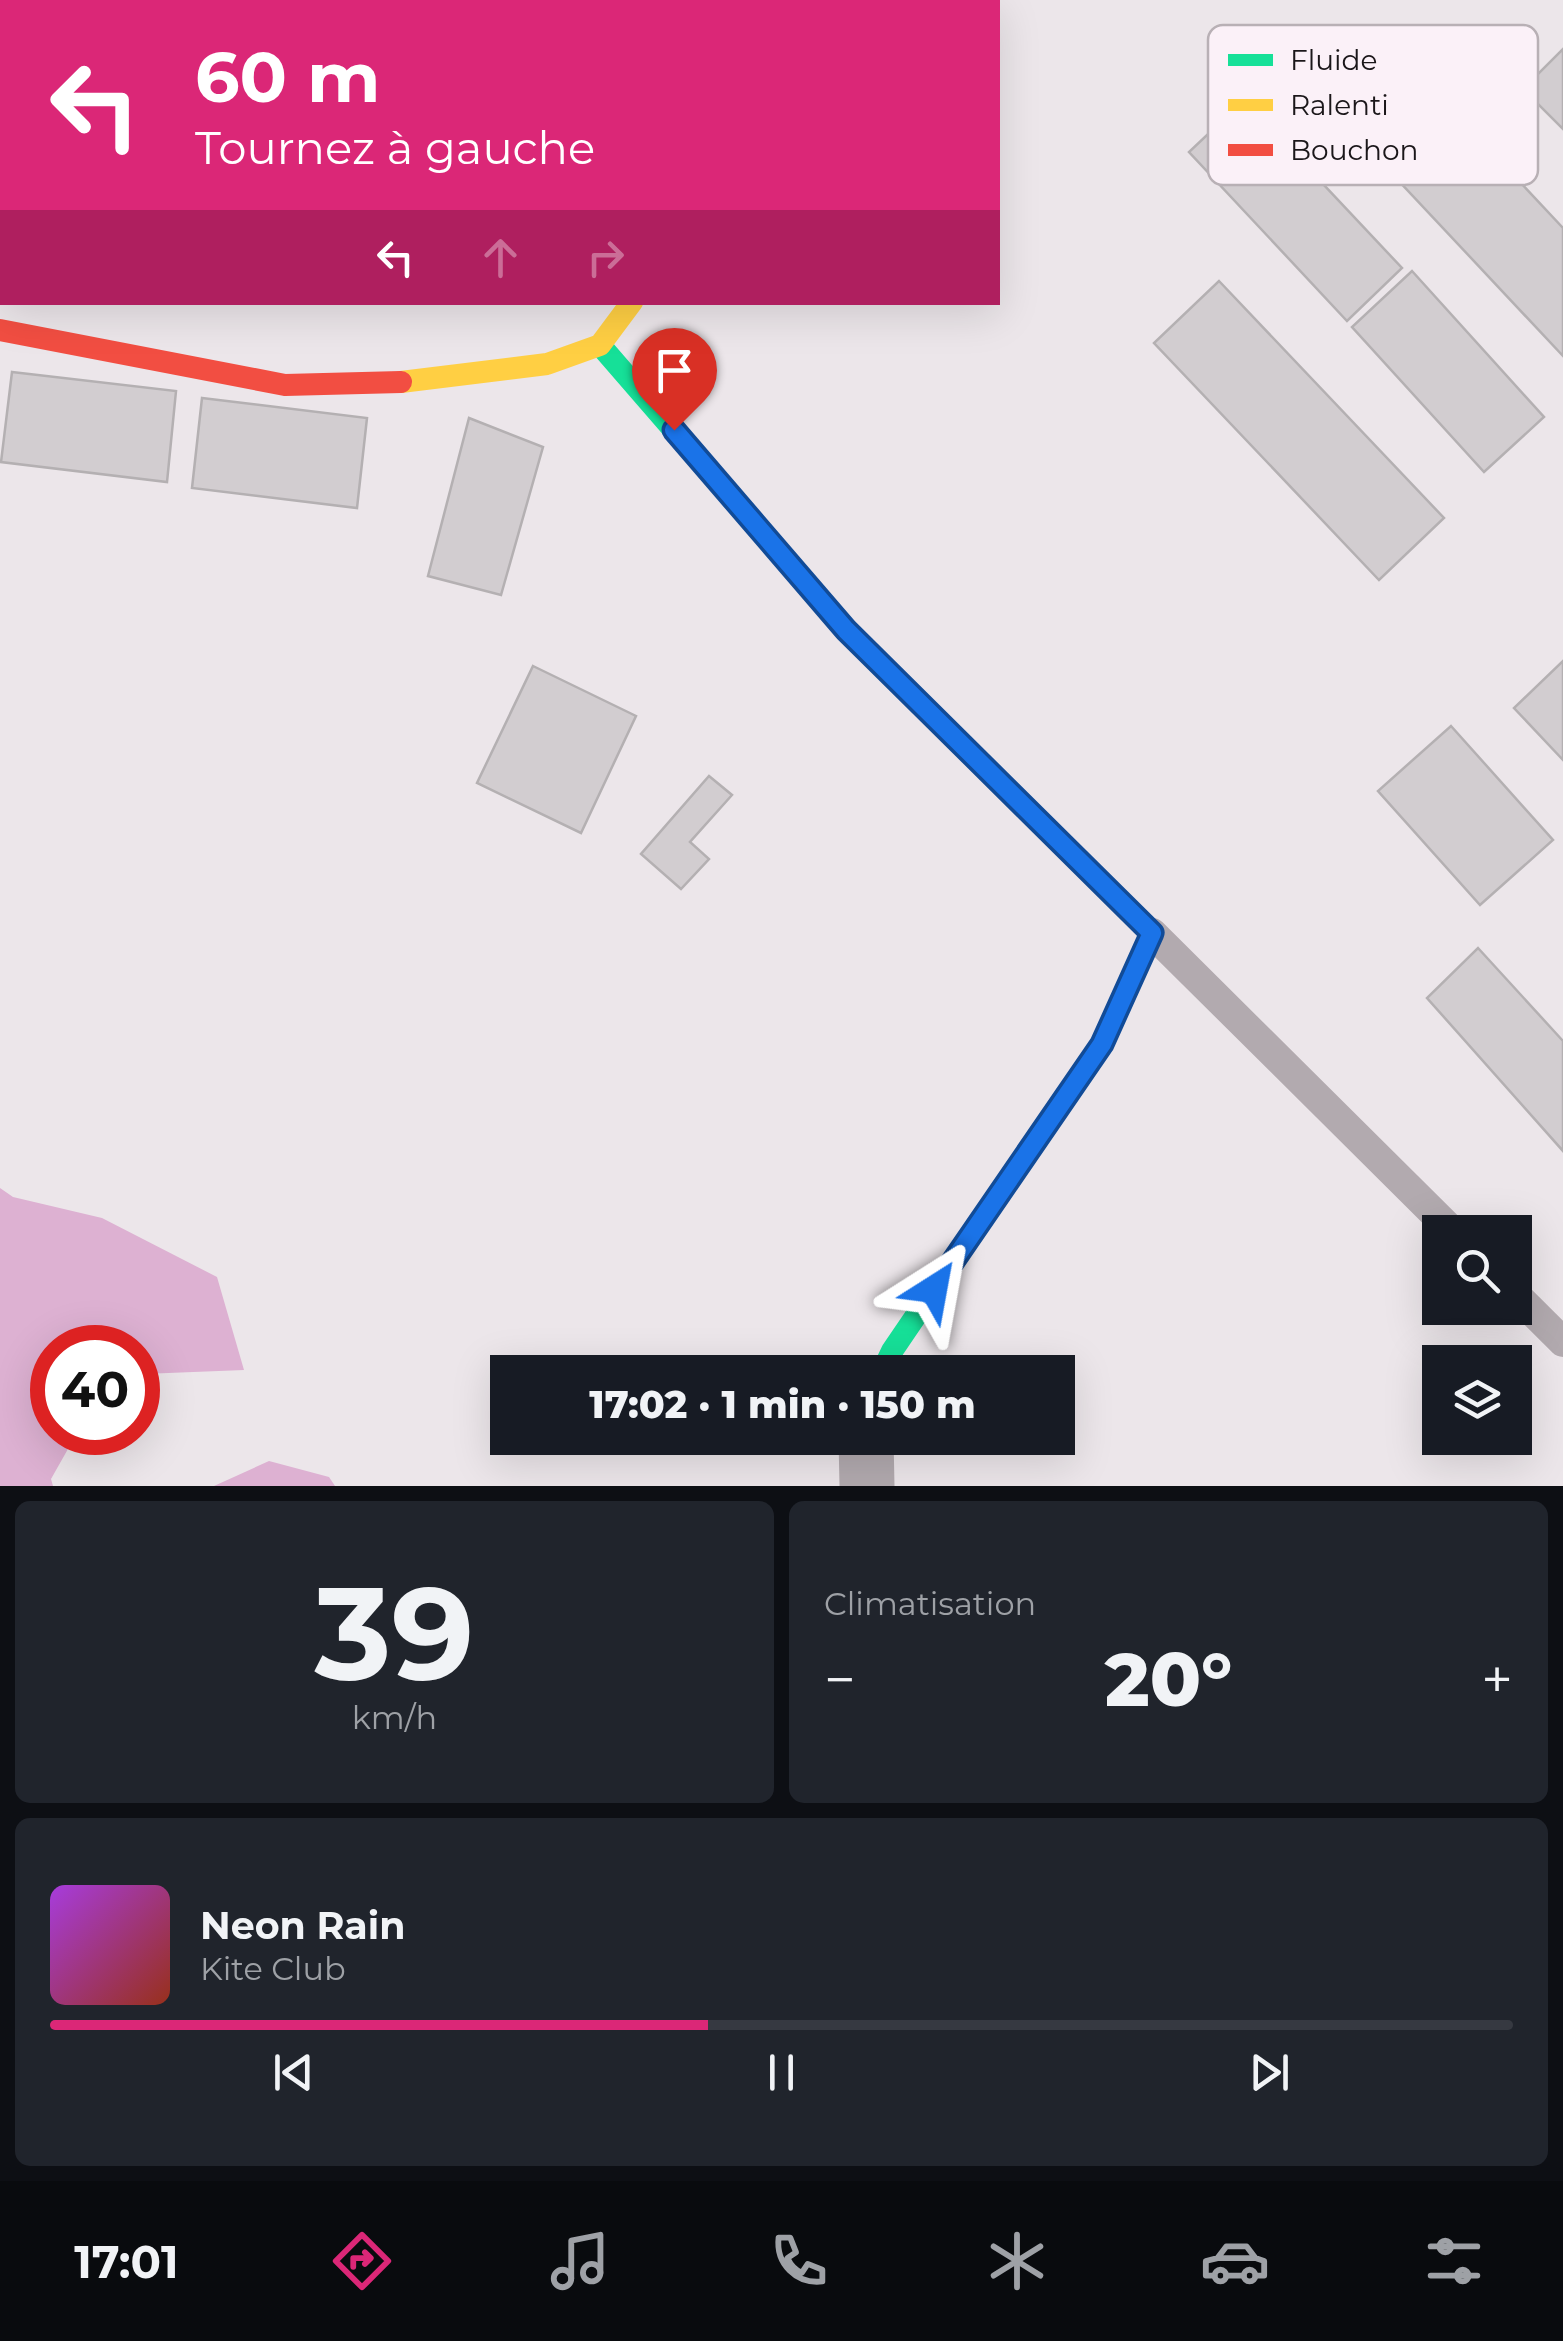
<!DOCTYPE html>
<html lang="fr">
<head>
<meta charset="utf-8">
<style>
	body { margin:0; font-family:Montserrat,sans-serif; background:#20242c; color:#f1f3f6; height:100vh; display:flex; flex-direction:column; font-size:38px; white-space:nowrap }
	* { box-sizing:border-box; margin:0 }
	p { font-size:32px; color:#9ea1a6 }
	.icon { flex:none; width:55px; height:55px; fill:none; stroke:currentColor; stroke-width:2; stroke-linecap:round; stroke-linejoin:round }
	.map { position:relative; height:1486px; overflow:hidden }
	.details { display:flex; flex-direction:column; gap:15px; padding:15px; background:#0d0f14; flex:1 }
	.details>* { flex:none }
	.hud { position:absolute; left:0px; top:0px; width:1000px; height:305px; box-shadow:0 10px 40px #0002; background:#db2777; color:#fff; overflow:hidden }
	.tools { position:absolute; left:1422px; top:1215px; display:grid; gap:20px }
	.tools a { display:grid; place-items:center; width:110px; height:110px; border-radius:0px; background:#171b24; box-shadow:0 10px 40px #0002; font-size:50px }
	.speed { position:absolute; left:30px; top:1325px; display:flex; gap:20px; font-size:50px; font-weight:700; text-align:center }
	.speed>* { display:grid; place-content:center; width:130px; height:130px; border-radius:50%; background:#171b24; box-shadow:0 10px 40px #0002; line-height:1 }
	.speed .limit { border:15px solid #d22; background:#fff; color:#111 }
	.pin { position:absolute; display:grid; place-items:center; width:85px; height:85px; color:#fff; margin:-102px -42px; border-radius:50% 50% 50% 0; rotate:-45deg; box-shadow:0 0 10px #0007 }
	.pin .icon { rotate:45deg }
	.me { position:absolute; width:110px; margin:-55px; rotate:34deg; stroke-linejoin:round; filter:drop-shadow(0 0 8px #0008) }
	.turn { display:flex; align-items:center; gap:35px; height:210px; padding:0 30px; font-size:45px }
	.turn .icon { width:130px; height:130px; stroke-width:2.5 }
	.turn b { display:block; font-size:70px; line-height:85px }
	.lanes { display:flex; align-items:center; height:95px; padding:0 30px; background:#0003; justify-content:center; gap:50px; direction:ltr }
	.lanes .off { opacity:.35 }
	.big { font-size:75px; font-weight:800; line-height:1.1 }
	.details .widget { flex:1; display:flex; flex-direction:column; justify-content:center; gap:15px; min-width:0; padding:0 35px; border-radius:15px; background:#20242c }
	.details .dial { align-items:center; gap:0 }
	.dial b { font-size:130px; line-height:1 }
	.song { display:flex; align-items:center; gap:30px }
	.cover { width:120px; height:120px; border-radius:15px; background:linear-gradient(135deg,hsl(280 70% 55%),hsl(10 70% 35%)) }
	.played { height:10px; border-radius:5px; background:linear-gradient(90deg,#db2777 45%,#363941 45%) }
	.keys { display:flex; justify-content:space-around; direction:ltr }
	.heat { display:flex; justify-content:space-between; align-items:center; font-size:55px; direction:ltr }
	.details .tiles { flex:1; display:grid; gap:15px; grid-template-columns:1fr 1fr }
	.widget:last-child { grid-column:span 2 }
	.trip { position:absolute; left:490px; top:1355px; width:585px; height:100px; border-radius:0px; background:#171b24; box-shadow:0 10px 40px #0002; font-weight:800; line-height:100px; text-align:center }
	.tab-bar { display:flex; height:160px; justify-content:space-around; align-items:center; background:#090b0e; color:#9ea1a6 }
	.tab-bar .icon { width:70px; height:70px }
	.tab-bar .current { color:#db2777 }
	.tab-bar b { font-size:45px; color:#f1f3f6 }
	.map>svg:first-child { display:block }
	.water { fill:#ddb1d2 }
	.building { fill:#d2cdd0; stroke:#b4b0b2; stroke-width:2.5 }
	.lines { fill:none; stroke-linecap:round; stroke-linejoin:round }
	.lane { stroke:#b2aaaf; stroke-width:30 }
	.street { stroke:#b2aaaf; stroke-width:55 }
	.fast { stroke:#16e098; stroke-width:22 }
	.slow { stroke:#ffcf43; stroke-width:22 }
	.jam { stroke:#f24e42; stroke-width:22 }
	.route-casing { stroke:#114b97; stroke-width:25 }
	.route { stroke:#1a73e8; stroke-width:18 }
	.key { fill:#fbf1f8; stroke:#b8b0b5; stroke-width:2.5 }
	.key-label { font-size:28px; fill:#1b171a }
</style>
</head>
<body>
<div class="map">
<svg width="1563" height="1486" viewBox="0 0 1563 1486">
	<rect width="100%" height="100%" fill="#ece6ea"/>
	<!-- water -->
	<g class="water">
		<path d="M 0,1188 L 13,1197 L 102,1218 L 217,1277 L 244,1370 L 143,1374 L 138,1379 L 138,1348 L 52,1348 L 52,1432 L 77,1433 L 51,1479 L 53,1486 L 0,1486 Z"/>
		<path d="M 269,1461 L 329,1477 L 335,1486 L 214,1486 Z"/>
	</g>
	<!-- building -->
	<g class="building">
		<path d="M 155,0 L 227,0 L 155,2 Z"/>
		<path d="M 484,0 L 655,0 L 483,2 Z"/>
		<path d="M 1563,49 L 1563,129 L 1523,89 Z"/>
		<path d="M 1414,69 L 1563,228 L 1563,356 L 1350,129 Z"/>
		<path d="M 1244,100 L 1402,268 L 1347,321 L 1189,152 Z"/>
		<path d="M 1412,271 L 1544,417 L 1484,472 L 1352,327 Z"/>
		<path d="M 1219,281 L 1444,518 L 1379,580 L 1154,343 Z"/>
		<path d="M 12,372 L 176,391 L 167,482 L 1,462 Z"/>
		<path d="M 202,398 L 367,418 L 357,508 L 192,488 Z"/>
		<path d="M 469,418 L 543,447 L 501,595 L 428,576 Z"/>
		<path d="M 1563,661 L 1563,760 L 1514,708 Z"/>
		<path d="M 533,666 L 636,716 L 581,833 L 477,783 Z"/>
		<path d="M 1451,726 L 1553,840 L 1480,905 L 1378,791 Z"/>
		<path d="M 709,776 L 732,795 L 690,842 L 709,859 L 681,889 L 641,854 Z"/>
		<path d="M 1478,948 L 1563,1041 L 1563,1151 L 1427,998 Z"/>
	</g>
	<g class="lines">
		<!-- lane -->
		<g class="lane">
			<path d="M 1152,933 L 1453,1232"/>
			<path d="M 1515,1294 L 1563,1342"/>
		</g>
		<!-- street -->
		<g class="street">
			<path d="M 848,2 L 850,0"/>
			<path d="M 866,1438 L 867,1486"/>
		</g>
		<!-- fast -->
		<g class="fast">
			<path d="M 600,345 L 846,629 L 1087,868"/>
			<path d="M 882,1372 L 892,1351 L 996,1198"/>
		</g>
		<!-- slow -->
		<g class="slow">
			<path d="M 401,382 L 547,364 L 600,345 L 632,302"/>
			<path d="M 996,1198 L 1102,1044 L 1152,933 L 1087,868"/>
		</g>
		<!-- jam -->
		<path class="jam" d="M 0,330 L 285,385 L 401,382"/>
	</g>
	<g class="lines">
		<defs>
			<path id="route" d="M 674,430 L 846,630 L 1152,933 L 1102,1044 L 934,1289"/>
		</defs>
		<!-- route casing -->
		<use href="#route" class="route-casing"/>
		<!-- route -->
		<use href="#route" class="route"/>
	</g>
	<!-- legend -->
	<rect x="1208" y="25" width="330" height="160" rx="15" class="key"/>
	<rect x="1228" y="54" width="45" height="12" fill="#16e098"/>
	<rect x="1228" y="99" width="45" height="12" fill="#ffcf43"/>
	<rect x="1228" y="144" width="45" height="12" fill="#f24e42"/>
	<g class="key-label">
		<text x="1290" y="70">Fluide</text>
		<text x="1290" y="115">Ralenti</text>
		<text x="1290" y="160">Bouchon</text>
	</g>
</svg>
<div class="tools">
<a><svg class="icon" aria-label="search" viewBox="0 0 24 24"><circle cx="10" cy="10" r="6"/><path d="M15 15l6 6"/></svg></a>
<a><svg class="icon" aria-label="layers" viewBox="0 0 24 24"><path d="M12 4l9 5-9 5-9-5zM3 14l9 5 9-5"/></svg></a>
</div>
<div class="speed"><div class="limit">40</div></div>
<div class="pin" style="left:674px;top:430px;background:#d93025"><svg class="icon" aria-label="arrive" viewBox="0 0 24 24"><path d="M6 21V4h12l-3 4 3 4H6"/></svg></div>
<svg class="me" style="left:934px;top:1289px" viewBox="-20 -20 40 40"><path d="M0-17L14 15 0 8-14 15z" fill="#1a73e8" stroke="#fff" stroke-width="4"/></svg>
<div class="trip">17:02 · 1 min · 150 m</div>
<div class="hud">
<div class="turn"><svg class="icon" aria-label="left" viewBox="0 0 24 24"><path d="M17 20v-9H6M10 6l-5 5 5 5"/></svg><div><b>60 m</b>Tournez à gauche</div></div>
<div class="lanes"><svg class="icon" aria-label="left" viewBox="0 0 24 24"><path d="M17 20v-9H6M10 6l-5 5 5 5"/></svg><svg class="icon off" aria-label="ahead" viewBox="0 0 24 24"><path d="M12 20V5M6 11l6-6 6 6"/></svg><svg class="icon off" aria-label="right" viewBox="0 0 24 24"><path d="M7 20v-9h11M14 6l5 5-5 5"/></svg></div>
</div>
</div>
<section class="details">
<div class="tiles">
<div class="widget dial"><b>39</b><p>km/h</p></div>
<div class="widget"><p>Climatisation</p>
<div class="heat"><a>−</a><b class="big">20°</b><a>+</a></div>
</div>
<div class="widget">
<div class="song"><i class="cover"></i><div><b>Neon Rain</b><p>Kite Club</p></div></div>
<div class="played"></div>
<div class="keys"><svg class="icon" aria-label="previous" viewBox="0 0 24 24"><path d="M18 5L8 12l10 7zM5 5v14"/></svg><svg class="icon" aria-label="pause" viewBox="0 0 24 24"><path d="M8 5v14M16 5v14"/></svg><svg class="icon" aria-label="next" viewBox="0 0 24 24"><path d="M6 5l10 7-10 7zM19 5v14"/></svg></div>
</div>
</div>
</section>
<nav class="tab-bar">
<b>17:01</b>
<svg class="icon current" aria-label="directions" viewBox="0 0 24 24"><path d="M12 3l9 9-9 9-9-9zM9 14v-3h6M13 9l2 2-2 2"/></svg>
<svg class="icon" aria-label="music" viewBox="0 0 24 24"><path d="M9 18V5l10-2v13"/><circle cx="6" cy="18" r="3"/><circle cx="16" cy="16" r="3"/></svg>
<svg class="icon" aria-label="phone" viewBox="0 0 24 24"><path d="M5 4h4l2 5-3 2q2 4 5 5l2-3 5 2v4C11 20 4 13 5 4z"/></svg>
<svg class="icon" aria-label="climate" viewBox="0 0 24 24"><path d="M12 3v18M4 7l16 10M4 17L20 7"/></svg>
<svg class="icon" aria-label="car" viewBox="0 0 24 24"><path d="M5 17H2v-5l4-1 3-4h7l3 4 3 1v5h-3M9 17h6M6 11h13"/><circle cx="7" cy="17" r="2"/><circle cx="17" cy="17" r="2"/></svg>
<svg class="icon" aria-label="filters" viewBox="0 0 24 24"><path d="M4 7h16M4 17h16"/><circle cx="9" cy="7" r="2"/><circle cx="15" cy="17" r="2"/></svg>
</nav>
</body>
</html>
